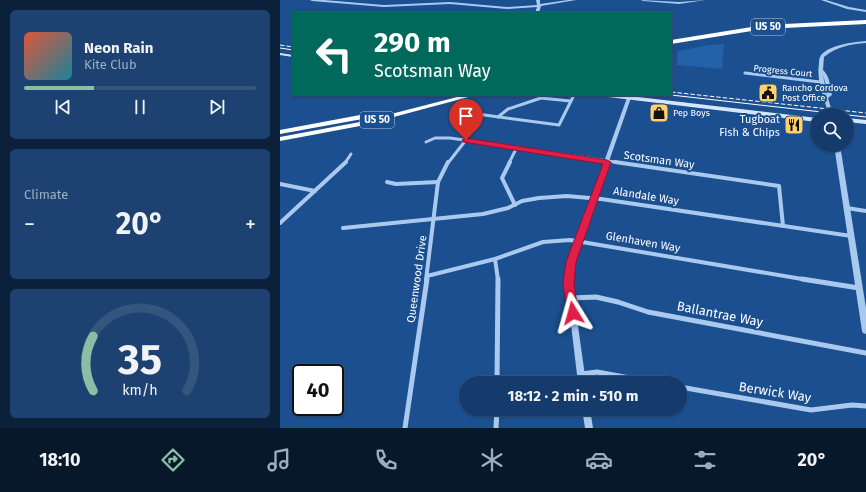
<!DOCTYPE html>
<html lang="en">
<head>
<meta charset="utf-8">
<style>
	body { margin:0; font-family:"Fira Sans",sans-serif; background:#1d4271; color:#f1f3f6; height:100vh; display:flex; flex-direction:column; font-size:15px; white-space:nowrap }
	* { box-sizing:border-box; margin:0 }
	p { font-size:13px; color:#9dadc1 }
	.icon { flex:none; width:22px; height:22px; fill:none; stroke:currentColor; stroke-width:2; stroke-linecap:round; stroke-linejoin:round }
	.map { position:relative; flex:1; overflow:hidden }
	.panel { display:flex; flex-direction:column; gap:10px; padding:10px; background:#0b203b; width:280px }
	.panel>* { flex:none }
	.hud { position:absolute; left:12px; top:12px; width:380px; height:84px; border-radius:0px; box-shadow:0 1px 3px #0004,0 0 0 1px #33557e; background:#00695c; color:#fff; overflow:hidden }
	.buttons { position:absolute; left:530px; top:108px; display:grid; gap:8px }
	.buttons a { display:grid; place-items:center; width:44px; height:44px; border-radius:50%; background:#143b6b; box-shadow:0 1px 3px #0004,0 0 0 1px #33557e; font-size:20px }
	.speed { position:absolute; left:12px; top:364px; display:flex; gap:8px; font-size:20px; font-weight:700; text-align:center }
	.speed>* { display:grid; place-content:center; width:52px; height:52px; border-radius:50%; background:#143b6b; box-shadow:0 1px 3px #0004,0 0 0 1px #33557e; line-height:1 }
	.speed .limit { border:2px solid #111; border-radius:6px; background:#fff; color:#111 }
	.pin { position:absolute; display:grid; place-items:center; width:34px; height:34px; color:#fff; margin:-41px -17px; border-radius:50% 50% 50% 0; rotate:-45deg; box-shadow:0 0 4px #0007 }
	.pin .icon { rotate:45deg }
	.me { position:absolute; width:44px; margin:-22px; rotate:352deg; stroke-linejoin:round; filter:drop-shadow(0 0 3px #0008) }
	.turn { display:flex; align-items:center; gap:14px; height:84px; padding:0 16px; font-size:18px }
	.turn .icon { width:52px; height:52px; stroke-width:2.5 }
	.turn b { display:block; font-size:28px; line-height:34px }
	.big { font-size:30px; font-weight:700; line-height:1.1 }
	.panel .card { flex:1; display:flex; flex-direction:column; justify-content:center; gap:6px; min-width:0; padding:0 14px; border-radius:6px; background:#1d4271 }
	.panel .dial { align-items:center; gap:0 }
	.dial svg { height:104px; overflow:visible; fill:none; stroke:#33557e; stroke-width:7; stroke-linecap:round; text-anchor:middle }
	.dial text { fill:#f1f3f6; stroke:none }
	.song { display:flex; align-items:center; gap:12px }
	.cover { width:48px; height:48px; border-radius:6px; background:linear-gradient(135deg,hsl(10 70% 55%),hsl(190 70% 35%)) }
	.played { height:4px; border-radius:2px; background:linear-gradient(90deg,#8abfa5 30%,#33557e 30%) }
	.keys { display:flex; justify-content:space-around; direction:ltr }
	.heat { display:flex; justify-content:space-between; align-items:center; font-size:22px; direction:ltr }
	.trip { position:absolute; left:179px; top:376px; width:228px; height:40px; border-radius:20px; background:#143b6b; box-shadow:0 1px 3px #0004,0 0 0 1px #33557e; font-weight:700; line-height:40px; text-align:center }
	.tab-bar { display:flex; height:64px; justify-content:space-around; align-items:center; background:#08182b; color:#9dadc1 }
	.tab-bar .icon { width:28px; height:28px }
	.tab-bar .current { color:#8abfa5 }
	.tab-bar b { font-size:18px; color:#f1f3f6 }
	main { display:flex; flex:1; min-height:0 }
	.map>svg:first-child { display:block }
	.green { fill:#2461a8 }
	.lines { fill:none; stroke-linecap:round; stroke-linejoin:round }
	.minor-far2 { stroke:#a9c9ee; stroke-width:3 }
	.minor-far1 { stroke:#a9c9ee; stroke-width:4 }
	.minor { stroke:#a9c9ee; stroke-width:5 }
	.tertiary { fill:#a9c9ee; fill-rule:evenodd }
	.secondary { fill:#d6e6fa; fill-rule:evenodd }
	.motorway { fill:#fff; fill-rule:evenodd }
	.tram { stroke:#fff; stroke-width:1 }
	.rail { stroke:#fff; stroke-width:1; stroke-dasharray:4.5 2; stroke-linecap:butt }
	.route { fill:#e11d48; stroke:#92132f }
	.labels { text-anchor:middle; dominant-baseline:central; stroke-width:4; stroke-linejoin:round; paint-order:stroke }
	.far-street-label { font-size:9px; fill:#fff; stroke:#1b4f8f }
	.far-poi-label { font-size:9px; fill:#fff; stroke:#1b4f8f; text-anchor:start }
	.shield { fill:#1b4f8f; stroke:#bbcadd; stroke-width:1 }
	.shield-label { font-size:10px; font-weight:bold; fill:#fff }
	.poi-label { font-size:11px; fill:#fff; stroke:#1b4f8f; text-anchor:end }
	.street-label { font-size:11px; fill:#fff; stroke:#1b4f8f }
	.near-street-label { font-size:13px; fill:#fff; stroke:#1b4f8f }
</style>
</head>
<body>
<main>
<section class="panel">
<div class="card">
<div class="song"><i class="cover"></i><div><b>Neon Rain</b><p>Kite Club</p></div></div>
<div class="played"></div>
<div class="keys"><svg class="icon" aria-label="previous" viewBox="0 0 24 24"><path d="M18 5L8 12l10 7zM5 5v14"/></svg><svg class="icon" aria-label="pause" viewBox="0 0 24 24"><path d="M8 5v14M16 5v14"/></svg><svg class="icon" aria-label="next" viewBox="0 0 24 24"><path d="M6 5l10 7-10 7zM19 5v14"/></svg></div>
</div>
<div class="card"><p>Climate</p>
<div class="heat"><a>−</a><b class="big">20°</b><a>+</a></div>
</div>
<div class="card dial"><svg viewBox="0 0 100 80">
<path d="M14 69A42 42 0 1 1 86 69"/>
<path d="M14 69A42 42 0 0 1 14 27" stroke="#8abfa5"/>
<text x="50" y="56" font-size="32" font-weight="700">35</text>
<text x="50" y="72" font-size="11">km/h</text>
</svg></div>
</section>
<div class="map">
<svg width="586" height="428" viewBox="0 0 586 428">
	<rect width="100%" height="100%" fill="#1b4f8f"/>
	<!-- green -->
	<path class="green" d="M 444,44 L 442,69 L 397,65 L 398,51 L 429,45 Z"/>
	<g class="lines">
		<!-- minor-far2 -->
		<g class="minor-far2">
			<path d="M 465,73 L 540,82"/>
			<path d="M 192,112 L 197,114 L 279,125 L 294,95"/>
			<path d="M 218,117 L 228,109 L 261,98 L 290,101"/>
			<path d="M 146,142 L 155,138 L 170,138 L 342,163"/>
			<path d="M 65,163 L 71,154"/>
			<path d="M 168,163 L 186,140"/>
			<path d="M 229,163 L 237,147"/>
		</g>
		<!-- minor-far1 -->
		<g class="minor-far1">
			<path d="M 230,162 L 222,178 L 235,205"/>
			<path d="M 335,162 L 499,186 L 503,226"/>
			<path d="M 107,182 L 116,184 L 158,182"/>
			<path d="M 0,184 L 35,191"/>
			<path d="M 567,208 L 586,211"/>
			<path d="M 0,223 L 66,162"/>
			<path d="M 63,228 L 203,214 L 228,208 L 242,201 L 259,198 L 287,196 L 321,199 L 571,236"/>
			<path d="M 215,259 L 218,280"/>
			<path d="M 147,276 L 215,259 L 263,242 L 290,240 L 528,280"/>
			<path d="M 146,280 L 158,182 L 168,162"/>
		</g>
		<!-- minor -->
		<g class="minor">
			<path d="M 522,279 L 579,288"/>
			<path d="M 291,298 L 316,297 L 338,302 L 368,312 L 586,353"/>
			<path d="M 301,374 L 317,372 L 377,383"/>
			<path d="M 217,383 L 218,279"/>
			<path d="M 400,387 L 531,410 L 572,405 L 586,406"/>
			<path d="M 125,428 L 147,279"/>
			<path d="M 216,428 L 217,409"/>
		</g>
		<!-- tertiary -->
		<g class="tertiary">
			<path d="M 30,0 L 44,0 L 104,5 L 170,2 L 227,7 L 257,5 L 256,0 L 260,0 L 260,4 L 288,0 L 296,0 L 261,6 L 259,13 L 255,13 L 257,7 L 227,9 L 170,4 L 104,7 L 32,1 Z"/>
			<path d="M 361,0 L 399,2 L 426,0 L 399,4 L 363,1 Z"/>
			<path d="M 541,0 L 546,0 L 569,7 L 586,10 L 586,12 L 567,9 Z"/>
			<path d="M 586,41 L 586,43 C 570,44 556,47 544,57 L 543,70 C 550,76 550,86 552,95 L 548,98 L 553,115 L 549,115 C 544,98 536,81 539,63 C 539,61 539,59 540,57 C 546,45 574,42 586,41 ZM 543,75 L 545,82 L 547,95 Z"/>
			<path d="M 348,95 L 352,95 L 294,262 L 292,283 L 306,383 L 298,383 L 286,283 L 288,262 Z"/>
			<path d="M 554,145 L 560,145 L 586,308 L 586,334 L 583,333 L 582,331 Z"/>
			<path d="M 302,409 L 310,409 L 313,428 L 305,428 Z"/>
		</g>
		<!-- secondary -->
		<g class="secondary">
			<path d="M 0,53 L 13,55 L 13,57 L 0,55 Z"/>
			<path d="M 325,95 L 341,95 L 537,118 L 537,122 L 328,97 Z"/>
			<path d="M 567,118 L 586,120 L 586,124 L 567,122 Z"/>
		</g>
		<!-- motorway -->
		<g class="motorway">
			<path d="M 586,20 L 586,24 L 484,29 L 391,44 L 391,40 L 484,25 Z"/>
			<path d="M 185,95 L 196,95 L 80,126 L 0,141 L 0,137 L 80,122 Z"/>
			<path d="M 96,112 L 99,112 L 99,116 L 0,134 L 0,130 Z"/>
		</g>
		<!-- tram -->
		<g class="tram">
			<path d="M 0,48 L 13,50"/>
			<path d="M 391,95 L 586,117"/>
		</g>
		<!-- rail -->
		<g class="rail">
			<path d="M 0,45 L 13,47"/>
			<path d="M 391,92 L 586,113"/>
		</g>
	</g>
	<!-- route -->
	<path class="route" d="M 186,138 L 327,160 L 331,162 L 296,262 L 294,283 L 298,313 L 297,316 L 293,317 L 289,316 L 287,313 L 283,283 L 286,262 L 323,164 L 183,142 L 182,140 Z"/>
	<!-- icons -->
	<defs>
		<symbol id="civic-square" viewBox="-11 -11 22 22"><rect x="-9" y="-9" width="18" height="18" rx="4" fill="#ffd166" stroke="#1b4f8f"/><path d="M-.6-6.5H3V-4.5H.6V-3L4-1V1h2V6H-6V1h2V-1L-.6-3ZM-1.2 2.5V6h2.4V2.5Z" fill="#111"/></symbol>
		<symbol id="shop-square" viewBox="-11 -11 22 22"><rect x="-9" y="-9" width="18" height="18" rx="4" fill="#ffd166" stroke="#1b4f8f"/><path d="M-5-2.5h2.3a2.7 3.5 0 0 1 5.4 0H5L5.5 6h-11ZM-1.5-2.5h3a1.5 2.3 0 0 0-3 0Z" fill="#111"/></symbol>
		<symbol id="restaurant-square" viewBox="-11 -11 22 22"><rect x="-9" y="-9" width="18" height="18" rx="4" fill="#ffd166" stroke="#1b4f8f"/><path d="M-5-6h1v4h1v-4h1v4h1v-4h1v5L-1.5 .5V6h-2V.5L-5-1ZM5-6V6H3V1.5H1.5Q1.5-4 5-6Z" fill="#111"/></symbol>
	</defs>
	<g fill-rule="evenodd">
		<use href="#civic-square" x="477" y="82" width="22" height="22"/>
		<use href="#shop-square" x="368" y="102" width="22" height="22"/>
		<use href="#restaurant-square" x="503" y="114" width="22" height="22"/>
	</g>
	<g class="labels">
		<!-- far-street labels -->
		<g class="far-street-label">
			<text transform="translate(503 71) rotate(6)">Progress Court</text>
		</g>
		<!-- far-poi labels -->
		<g class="far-poi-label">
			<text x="502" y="88">Rancho Cordova<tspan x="502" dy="10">Post Office</tspan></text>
			<text x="393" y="113">Pep Boys</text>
		</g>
		<!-- shield labels -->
		<g class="shield">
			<rect x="471" y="19" width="34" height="16" rx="3"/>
			<rect x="80" y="112" width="34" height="16" rx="3"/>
		</g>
		<g class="shield-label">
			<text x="488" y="27">US 50</text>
			<text x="97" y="120">US 50</text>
		</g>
		<!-- poi labels -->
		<g class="poi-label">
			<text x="500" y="119">Tugboat<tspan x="500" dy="13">Fish &amp; Chips</tspan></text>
		</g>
		<!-- street labels -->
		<g class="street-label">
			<text transform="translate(379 160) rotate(8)">Scotsman Way</text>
			<text transform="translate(366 196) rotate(9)">Alandale Way</text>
			<text transform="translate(363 242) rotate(10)">Glenhaven Way</text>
			<text transform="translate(137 279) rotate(-82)">Queenwood Drive</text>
		</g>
		<!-- near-street labels -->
		<g class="near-street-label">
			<text transform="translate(440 314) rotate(11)">Ballantrae Way</text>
			<text transform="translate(495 392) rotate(9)">Berwick Way</text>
		</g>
	</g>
</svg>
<div class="buttons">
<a><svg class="icon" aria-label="search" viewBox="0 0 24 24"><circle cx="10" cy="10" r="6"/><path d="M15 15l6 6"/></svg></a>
</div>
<div class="speed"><div class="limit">40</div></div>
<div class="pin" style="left:186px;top:140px;background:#d93025"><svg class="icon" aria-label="arrive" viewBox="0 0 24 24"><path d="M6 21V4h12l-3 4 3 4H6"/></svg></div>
<svg class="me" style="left:293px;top:313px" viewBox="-20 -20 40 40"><path d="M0-17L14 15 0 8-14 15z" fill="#e11d48" stroke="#fff" stroke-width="4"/></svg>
<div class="trip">18:12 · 2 min · 510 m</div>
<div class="hud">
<div class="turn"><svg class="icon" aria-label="left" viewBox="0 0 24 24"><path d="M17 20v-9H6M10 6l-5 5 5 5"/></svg><div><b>290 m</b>Scotsman Way</div></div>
</div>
</div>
</main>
<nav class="tab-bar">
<b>18:10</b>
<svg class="icon current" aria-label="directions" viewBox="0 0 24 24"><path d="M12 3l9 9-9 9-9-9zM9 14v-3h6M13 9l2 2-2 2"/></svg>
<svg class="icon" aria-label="music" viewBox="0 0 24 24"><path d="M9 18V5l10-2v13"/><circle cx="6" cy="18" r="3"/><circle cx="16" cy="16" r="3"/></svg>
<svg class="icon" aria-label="phone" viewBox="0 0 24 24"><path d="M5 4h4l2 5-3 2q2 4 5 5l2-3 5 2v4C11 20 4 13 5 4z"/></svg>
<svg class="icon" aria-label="climate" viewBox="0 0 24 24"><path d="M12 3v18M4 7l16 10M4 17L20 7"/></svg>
<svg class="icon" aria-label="car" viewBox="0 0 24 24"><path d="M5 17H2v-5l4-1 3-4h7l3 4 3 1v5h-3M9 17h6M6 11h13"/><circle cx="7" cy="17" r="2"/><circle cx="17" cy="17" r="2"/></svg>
<svg class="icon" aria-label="filters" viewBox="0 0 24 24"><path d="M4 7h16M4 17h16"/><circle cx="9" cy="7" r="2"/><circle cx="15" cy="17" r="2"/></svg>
<b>20°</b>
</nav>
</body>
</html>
